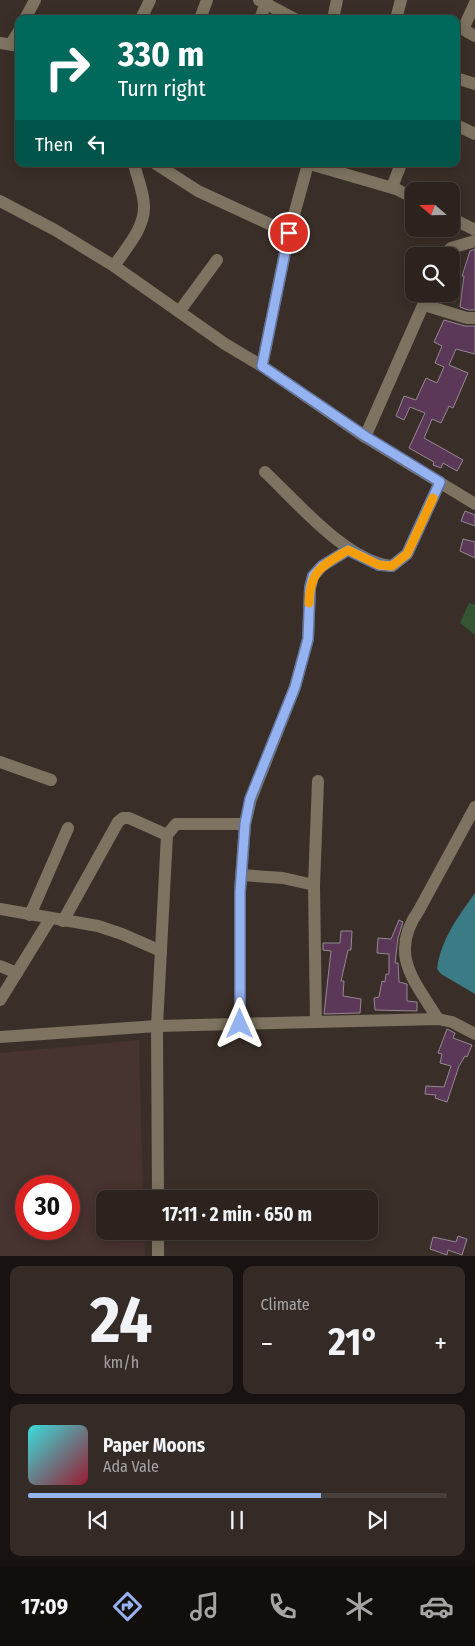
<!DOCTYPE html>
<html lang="en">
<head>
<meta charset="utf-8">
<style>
	body { margin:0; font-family:"Fira Sans Condensed",sans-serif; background:#342b27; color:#f1f3f6; height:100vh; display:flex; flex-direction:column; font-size:19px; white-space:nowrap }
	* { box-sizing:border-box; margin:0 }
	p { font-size:16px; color:#a6a4a4 }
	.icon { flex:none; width:28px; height:28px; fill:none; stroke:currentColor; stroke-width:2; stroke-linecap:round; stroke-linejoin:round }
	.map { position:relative; height:1256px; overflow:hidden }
	.drawer { display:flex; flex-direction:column; gap:10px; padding:10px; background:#181310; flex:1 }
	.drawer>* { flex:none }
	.banner { position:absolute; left:15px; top:15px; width:445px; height:152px; border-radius:10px; box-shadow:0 2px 12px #0003,0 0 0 1px #48403c; background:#00695c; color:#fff; overflow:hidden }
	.needle { width:32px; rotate:290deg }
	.tools { position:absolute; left:405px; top:182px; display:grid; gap:10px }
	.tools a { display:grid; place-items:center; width:55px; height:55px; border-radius:10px; background:#2c231e; box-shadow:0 2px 12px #0003,0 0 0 1px #48403c; font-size:25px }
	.speed { position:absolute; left:15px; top:1175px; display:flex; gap:10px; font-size:25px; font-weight:700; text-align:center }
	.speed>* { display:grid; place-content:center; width:65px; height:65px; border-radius:50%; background:#2c231e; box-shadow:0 2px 12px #0003,0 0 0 1px #48403c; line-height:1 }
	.speed .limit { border:8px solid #d22; background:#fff; color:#111 }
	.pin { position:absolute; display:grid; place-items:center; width:42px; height:42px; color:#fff; margin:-21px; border:2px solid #fff; border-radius:50%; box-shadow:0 1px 5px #0007 }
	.me { position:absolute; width:55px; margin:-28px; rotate:0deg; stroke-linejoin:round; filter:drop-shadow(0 0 4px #0008) }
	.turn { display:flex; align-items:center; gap:18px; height:105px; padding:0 20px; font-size:22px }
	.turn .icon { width:65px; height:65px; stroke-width:2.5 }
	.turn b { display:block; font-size:35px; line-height:42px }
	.then { display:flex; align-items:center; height:48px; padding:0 20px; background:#0003; gap:10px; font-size:19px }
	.big { font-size:38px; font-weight:700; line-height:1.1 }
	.drawer .tile { flex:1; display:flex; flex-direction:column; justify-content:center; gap:8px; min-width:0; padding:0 18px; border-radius:10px; background:#342b27 }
	.drawer .dial { align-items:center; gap:0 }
	.dial b { font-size:65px; line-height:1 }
	.song { display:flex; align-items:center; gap:15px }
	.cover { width:60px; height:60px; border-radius:8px; background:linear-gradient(135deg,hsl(180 70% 55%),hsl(350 70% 35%)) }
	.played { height:5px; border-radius:2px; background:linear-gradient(90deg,#95b2f1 70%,#48403c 70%) }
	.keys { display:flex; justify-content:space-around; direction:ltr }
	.heat { display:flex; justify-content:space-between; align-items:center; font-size:28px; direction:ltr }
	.drawer .tiles { flex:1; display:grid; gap:10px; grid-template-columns:1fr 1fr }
	.tile:last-child { grid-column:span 2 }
	.trip { position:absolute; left:96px; top:1190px; width:282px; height:50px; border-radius:10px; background:#2c231e; box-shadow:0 2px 12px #0003,0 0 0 1px #48403c; font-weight:700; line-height:50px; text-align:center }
	.tabs { display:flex; height:80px; justify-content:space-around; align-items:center; background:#120e0c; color:#a6a4a4 }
	.tabs .icon { width:35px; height:35px }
	.tabs .selected { color:#95b2f1 }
	.tabs b { font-size:22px; color:#f1f3f6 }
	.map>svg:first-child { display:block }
	.industrial { fill:#473330; fill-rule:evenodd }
	.green { fill:#345432 }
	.water { fill:#3a7b85 }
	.building { fill:#5b3857; stroke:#948892 }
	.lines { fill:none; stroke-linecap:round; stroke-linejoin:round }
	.minor { stroke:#7d7360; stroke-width:12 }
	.route-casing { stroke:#61749d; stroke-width:12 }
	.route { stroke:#95b2f1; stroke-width:9 }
	.slow { stroke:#f59e0b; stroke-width:9 }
</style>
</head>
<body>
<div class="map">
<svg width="475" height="1256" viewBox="0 0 475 1256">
	<rect width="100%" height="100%" fill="#3a2f28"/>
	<!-- industrial -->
	<path class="industrial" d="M 139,1040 L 143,1199 L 105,1199 L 105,1231 L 144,1231 L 145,1256 L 0,1256 L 0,1053 ZM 26,1186 L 69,1186 L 69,1229 L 26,1229 Z"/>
	<!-- green -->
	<path class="green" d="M 469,603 L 475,605 L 475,635 L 460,623 Z"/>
	<!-- water -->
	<path class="water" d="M 475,893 L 475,994 L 441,974 L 437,969 C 441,939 458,917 475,893 Z"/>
	<!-- building -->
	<g class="building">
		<path d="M 475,249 L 475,310 L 468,310 L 460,307 L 464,276 L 462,276 L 470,251 Z"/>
		<path d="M 444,320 L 465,326 L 475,326 L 475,354 L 456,349 L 449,365 L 468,373 L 453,408 L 449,406 L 441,423 L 432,419 L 424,438 L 463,460 L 457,471 L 443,463 L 441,468 L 433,465 L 434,462 L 409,448 L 425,413 L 410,407 L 404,420 L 396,416 L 404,396 L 416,400 L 426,378 L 437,383 L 444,367 L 435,363 L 442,346 L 434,342 Z"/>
		<path d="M 465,511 L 475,515 L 475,526 L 461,521 Z"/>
		<path d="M 463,539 L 475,542 L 475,558 L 460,551 Z"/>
		<path d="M 399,920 L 403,922 L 398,938 L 395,963 L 398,963 L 399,982 L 407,984 L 407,1001 L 417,1002 L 417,1011 L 375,1010 L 374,998 L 379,997 L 382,981 L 385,982 L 386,974 L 389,974 L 389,954 L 377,953 L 378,938 L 391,939 Z"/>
		<path d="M 341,931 L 352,931 L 351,950 L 348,950 L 341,981 L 344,981 L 343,996 L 361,999 L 360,1013 L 324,1014 L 331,951 L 323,950 L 323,943 L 340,943 Z"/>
		<path d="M 447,1029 L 455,1033 L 453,1038 L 472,1045 L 467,1057 L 465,1056 L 459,1066 L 447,1102 L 435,1098 L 436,1095 L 425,1094 L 426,1086 L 444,1087 L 451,1066 L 440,1063 L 442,1054 L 438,1053 Z"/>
		<path d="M 458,1236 L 467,1239 L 462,1255 L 448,1250 L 447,1255 L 430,1249 L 433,1237 L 456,1242 Z"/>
	</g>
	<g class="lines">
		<!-- minor -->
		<g class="minor">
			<path d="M 259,0 L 295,19"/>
			<path d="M 475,3 L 464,27 L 466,31 L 475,36"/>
			<path d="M 25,19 L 35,0"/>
			<path d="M 141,19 L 150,0"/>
			<path d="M 200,19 L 207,0"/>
			<path d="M 260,19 L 267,0"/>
			<path d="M 333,19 L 337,0"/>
			<path d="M 396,19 L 401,0"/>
			<path d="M 0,43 L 19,46"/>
			<path d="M 11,44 L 19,31"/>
			<path d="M 456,78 L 475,84"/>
			<path d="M 456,125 L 475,134"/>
			<path d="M 156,164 L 198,191 L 289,233"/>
			<path d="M 310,164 L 396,189 L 414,198"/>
			<path d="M 392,187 L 401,164"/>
			<path d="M 0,201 L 55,230 L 114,266 L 225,344 L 262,366 L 365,437 L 475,504"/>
			<path d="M 451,218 L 475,230"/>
			<path d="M 444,256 L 451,248 L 475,241"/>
			<path d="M 114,266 C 126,248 145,228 144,206 C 144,193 137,177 134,164"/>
			<path d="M 424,305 L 467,318 L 475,318"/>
			<path d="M 179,312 L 217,260"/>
			<path d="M 262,366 L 289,233 L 308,164"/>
			<path d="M 365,437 L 428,294"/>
			<path d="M 265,472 C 298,503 347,562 392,566 L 407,554 L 440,482"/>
			<path d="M 0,762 L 51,780"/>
			<path d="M 241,875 L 283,878 L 314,885"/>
			<path d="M 0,909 L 98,926 L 122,934 L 161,951"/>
			<path d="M 30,915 L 68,828"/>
			<path d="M 63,921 L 118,822 L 123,818 L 129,818 L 167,835"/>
			<path d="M 0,966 L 17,973"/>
			<path d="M 0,1000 L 50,919"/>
			<path d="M 438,1019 C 414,980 388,954 419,910 L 475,807"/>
			<path d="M 316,1022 L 314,885 L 318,781"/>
			<path d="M 240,1024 L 240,892 L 245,824 L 251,799 L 295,687 L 308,639 L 310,588 L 313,576 L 322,566 L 348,550"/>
			<path d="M 0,1037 L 157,1026 L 438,1019 L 452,1022 L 475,1034"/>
			<path d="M 158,1199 L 157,1026 L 167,835 L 176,824 L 245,824"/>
			<path d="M 158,1231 L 158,1256"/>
		</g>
	</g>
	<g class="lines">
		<defs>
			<path id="route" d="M 240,1024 L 240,892 L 245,824 L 250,799 L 295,687 L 308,639 L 310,588 L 313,576 L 322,566 L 348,550 L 379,565 L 392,566 L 407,554 L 440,482 L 365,436 L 262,366 L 289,233"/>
		</defs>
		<!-- route casing -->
		<use href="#route" class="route-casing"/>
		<!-- route -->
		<use href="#route" class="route"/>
		<!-- slow -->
		<path class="slow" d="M 309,603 C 310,570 322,566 348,550 L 379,565 L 392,566 L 407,554 L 433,498"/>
	</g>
</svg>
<div class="tools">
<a><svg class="needle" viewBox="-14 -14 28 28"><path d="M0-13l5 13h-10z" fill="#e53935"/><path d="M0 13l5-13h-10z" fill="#a6a4a4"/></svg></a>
<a><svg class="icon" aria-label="search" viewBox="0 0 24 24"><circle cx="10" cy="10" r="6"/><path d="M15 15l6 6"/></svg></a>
</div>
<div class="speed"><div class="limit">30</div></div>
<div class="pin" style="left:289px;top:233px;background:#d93025"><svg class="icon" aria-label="arrive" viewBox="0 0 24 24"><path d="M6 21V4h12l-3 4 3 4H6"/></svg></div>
<svg class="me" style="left:240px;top:1024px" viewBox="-20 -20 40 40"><path d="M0-17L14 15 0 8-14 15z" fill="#95b2f1" stroke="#fff" stroke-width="4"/></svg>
<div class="trip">17:11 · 2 min · 650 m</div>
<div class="banner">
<div class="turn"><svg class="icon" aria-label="right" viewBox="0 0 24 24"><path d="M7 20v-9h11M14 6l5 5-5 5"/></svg><div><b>330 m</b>Turn right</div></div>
<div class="then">Then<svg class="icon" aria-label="left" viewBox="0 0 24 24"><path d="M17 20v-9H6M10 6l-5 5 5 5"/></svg></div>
</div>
</div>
<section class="drawer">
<div class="tiles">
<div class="tile dial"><b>24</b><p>km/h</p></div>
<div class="tile"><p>Climate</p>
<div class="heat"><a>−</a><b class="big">21°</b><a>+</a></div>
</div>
<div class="tile">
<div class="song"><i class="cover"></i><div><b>Paper Moons</b><p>Ada Vale</p></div></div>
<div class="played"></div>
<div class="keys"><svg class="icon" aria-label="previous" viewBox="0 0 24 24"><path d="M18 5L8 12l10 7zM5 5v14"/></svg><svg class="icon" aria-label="pause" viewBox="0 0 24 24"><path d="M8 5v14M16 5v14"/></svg><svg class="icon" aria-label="next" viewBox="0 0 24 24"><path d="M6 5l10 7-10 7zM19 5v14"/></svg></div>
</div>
</div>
</section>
<nav class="tabs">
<b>17:09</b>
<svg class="icon selected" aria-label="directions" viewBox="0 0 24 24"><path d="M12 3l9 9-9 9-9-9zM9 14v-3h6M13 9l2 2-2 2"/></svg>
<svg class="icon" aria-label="music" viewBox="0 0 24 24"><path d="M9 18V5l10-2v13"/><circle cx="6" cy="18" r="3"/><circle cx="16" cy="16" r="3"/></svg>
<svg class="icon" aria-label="phone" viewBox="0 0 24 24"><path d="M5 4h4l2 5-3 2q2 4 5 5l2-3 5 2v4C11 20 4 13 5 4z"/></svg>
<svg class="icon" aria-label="climate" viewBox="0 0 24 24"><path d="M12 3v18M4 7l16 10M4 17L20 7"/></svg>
<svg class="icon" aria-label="car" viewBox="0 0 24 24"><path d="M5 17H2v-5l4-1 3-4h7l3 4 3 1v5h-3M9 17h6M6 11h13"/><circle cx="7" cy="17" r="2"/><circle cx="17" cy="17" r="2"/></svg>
</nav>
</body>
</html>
